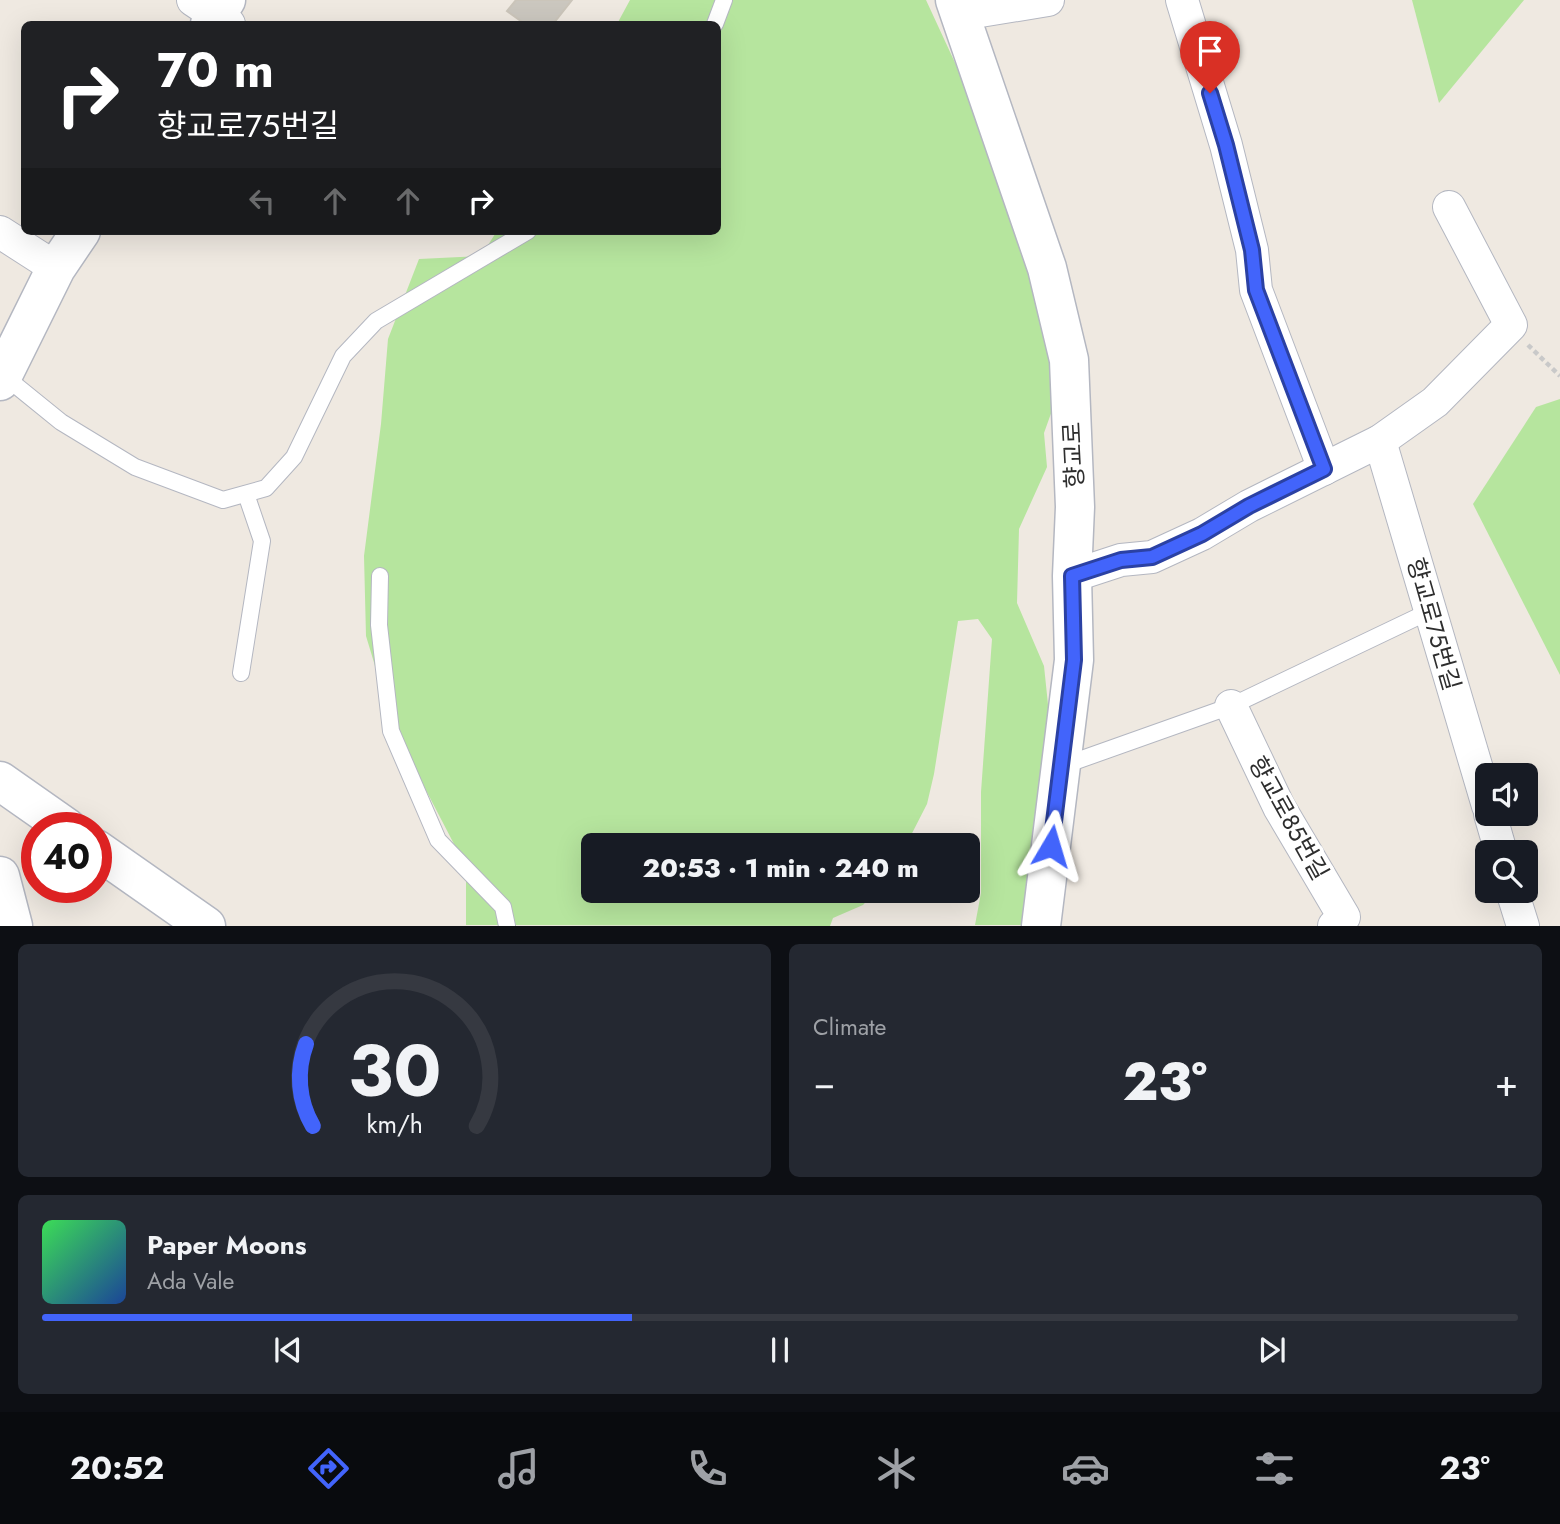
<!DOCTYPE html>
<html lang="en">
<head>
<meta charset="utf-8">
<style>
	body { margin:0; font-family:Jost,"Noto Sans KR",sans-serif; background:#242831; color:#f1f3f6; height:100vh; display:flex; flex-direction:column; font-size:26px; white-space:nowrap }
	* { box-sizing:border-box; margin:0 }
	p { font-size:23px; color:#9ea1a6 }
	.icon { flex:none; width:38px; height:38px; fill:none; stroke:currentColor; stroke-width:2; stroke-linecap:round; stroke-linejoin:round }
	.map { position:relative; height:926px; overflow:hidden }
	.details { display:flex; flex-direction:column; gap:18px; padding:18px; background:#0d0f14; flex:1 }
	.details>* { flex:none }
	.banner { position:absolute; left:21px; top:21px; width:700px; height:214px; border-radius:10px; box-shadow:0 7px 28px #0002; background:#202124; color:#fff; overflow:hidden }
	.fabs { position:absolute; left:1475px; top:763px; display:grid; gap:14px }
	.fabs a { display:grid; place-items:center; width:63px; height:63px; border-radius:10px; background:#171b24; box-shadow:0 7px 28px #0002; font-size:35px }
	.speed { position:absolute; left:21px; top:812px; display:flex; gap:14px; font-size:35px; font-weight:700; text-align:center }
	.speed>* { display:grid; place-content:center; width:91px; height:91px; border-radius:50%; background:#171b24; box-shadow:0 7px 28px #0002; line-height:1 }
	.speed .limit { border:10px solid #d22; background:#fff; color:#111 }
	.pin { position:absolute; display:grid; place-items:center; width:60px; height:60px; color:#fff; margin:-72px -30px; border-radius:50% 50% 50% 0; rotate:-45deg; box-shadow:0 0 7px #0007 }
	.pin .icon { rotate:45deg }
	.me { position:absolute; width:77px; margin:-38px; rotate:7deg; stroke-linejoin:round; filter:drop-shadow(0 0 5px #0008) }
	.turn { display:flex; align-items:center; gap:24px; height:147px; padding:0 21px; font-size:32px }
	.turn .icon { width:91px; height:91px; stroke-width:2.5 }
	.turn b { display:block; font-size:49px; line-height:60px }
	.lanes { display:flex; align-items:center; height:66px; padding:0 21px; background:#0003; justify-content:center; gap:35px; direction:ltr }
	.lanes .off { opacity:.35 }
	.big { font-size:52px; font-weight:800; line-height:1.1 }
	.details .tile { flex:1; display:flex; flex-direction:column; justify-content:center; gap:10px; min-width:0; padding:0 24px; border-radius:10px; background:#242831 }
	.details .dial { align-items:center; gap:0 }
	.dial svg { height:182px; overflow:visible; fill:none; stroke:#363941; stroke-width:7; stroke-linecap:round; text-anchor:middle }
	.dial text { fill:#f1f3f6; stroke:none }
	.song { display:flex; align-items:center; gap:21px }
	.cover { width:84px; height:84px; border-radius:10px; background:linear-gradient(135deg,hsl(130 70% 55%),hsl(220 70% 35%)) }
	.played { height:7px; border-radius:4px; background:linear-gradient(90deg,#4264fb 40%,#363941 40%) }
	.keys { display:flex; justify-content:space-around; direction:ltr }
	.heat { display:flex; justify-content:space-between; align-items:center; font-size:38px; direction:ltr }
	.details .tiles { flex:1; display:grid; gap:18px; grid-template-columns:1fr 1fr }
	.tile:last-child { grid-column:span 2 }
	.trip { position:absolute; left:581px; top:833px; width:399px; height:70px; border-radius:10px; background:#171b24; box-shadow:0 7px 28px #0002; font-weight:800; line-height:70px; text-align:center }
	.tabs { display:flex; height:112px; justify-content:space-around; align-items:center; background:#090b0e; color:#9ea1a6 }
	.tabs .icon { width:49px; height:49px }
	.tabs .on { color:#4264fb }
	.tabs b { font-size:32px; color:#f1f3f6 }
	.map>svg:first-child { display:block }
	.green { fill:#b6e59e }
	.building { fill:#cbc7bf; stroke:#cbc5ba; stroke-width:2 }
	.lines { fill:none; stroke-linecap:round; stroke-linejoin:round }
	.lane-casing { stroke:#b4b7c1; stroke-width:18 }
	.street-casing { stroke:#b4b7c1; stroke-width:34 }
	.secondary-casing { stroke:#b4b7c1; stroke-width:41 }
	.path { stroke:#c9c9c9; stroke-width:4.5; stroke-dasharray:5 3.5; stroke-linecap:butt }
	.lane { stroke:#fff; stroke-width:16 }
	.street { stroke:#fff; stroke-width:32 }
	.secondary { stroke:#fff; stroke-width:38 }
	.route-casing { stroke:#2b41a3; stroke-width:18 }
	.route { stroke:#4264fb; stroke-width:12 }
	.labels { text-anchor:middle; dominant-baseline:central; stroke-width:7; stroke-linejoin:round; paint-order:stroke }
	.street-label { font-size:24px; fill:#2e2e2e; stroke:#fff }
</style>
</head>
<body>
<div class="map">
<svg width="1560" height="926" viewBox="0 0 1560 926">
	<rect width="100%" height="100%" fill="#efe9e1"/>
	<!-- green -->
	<g class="green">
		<path d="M 630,0 L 926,0 L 963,80 L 1025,253 L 1059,391 L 1044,433 L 1047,467 L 1019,529 L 1017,603 L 1044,666 L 1052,743 L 1049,925 L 975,925 L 981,893 L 981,792 L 992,639 L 978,619 L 958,621 L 934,774 L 927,804 L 906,845 L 593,845 L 593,891 L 876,891 L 863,905 L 833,918 L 830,926 L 466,925 L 466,867 L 417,773 L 385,699 L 366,636 L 364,556 L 381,424 L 388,339 L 419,259 L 481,256 L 497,231 L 718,231 L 718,24 L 617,24 Z"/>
		<path d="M 1412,0 L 1524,0 L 1439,103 Z"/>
		<path d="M 1560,399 L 1560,675 L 1473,504 L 1536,407 Z"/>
	</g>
	<!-- building -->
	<path class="building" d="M 516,0 L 572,0 L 553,24 L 525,24 L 507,11 Z"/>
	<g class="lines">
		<defs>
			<g id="lane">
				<path d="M 715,24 L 724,0"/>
				<path d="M 3,375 L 61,422 L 135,467 L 223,500 L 266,488 L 294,457 L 343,356 L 376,321 L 528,231"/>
				<path d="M 380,576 L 379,625 L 391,731 L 438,840 L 503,907 L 507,926"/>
				<path d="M 241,673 L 262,541 L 246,494"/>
				<path d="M 1062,766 L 1231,706 L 1430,611"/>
			</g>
			<g id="street">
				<path d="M 193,0 L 229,24"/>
				<path d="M 1182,0 L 1226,145 L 1252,250 L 1256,290 L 1324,469"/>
				<path d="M 962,14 L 1048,0"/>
				<path d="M 0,232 L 56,268"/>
				<path d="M 1380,441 L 1488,806"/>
				<path d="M 1072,576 L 1121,560 L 1152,557 L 1202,534 L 1249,506 L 1380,441 L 1435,402 L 1511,325 L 1449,207"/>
				<path d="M 1231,706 L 1279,807 L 1344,917 L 1334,926"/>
				<path d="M 1490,814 L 1501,852"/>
				<path d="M 1512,891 L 1523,926"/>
			</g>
			<g id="secondary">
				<path d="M 955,0 L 1047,268 L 1069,360 L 1075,507 L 1072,576 L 1074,660 L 1041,926"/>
				<path d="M 210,24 L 226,0"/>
				<path d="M 0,381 L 56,268 L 81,231"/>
				<path d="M 0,781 L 67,828"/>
				<path d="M 96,849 L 206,926"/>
				<path d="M 0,876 L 13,926"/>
			</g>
		</defs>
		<!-- lane casing -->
		<use href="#lane" class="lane-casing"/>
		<!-- street casing -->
		<use href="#street" class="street-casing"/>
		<!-- secondary casing -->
		<use href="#secondary" class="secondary-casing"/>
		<!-- path -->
		<path class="path" d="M 1528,345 L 1560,376"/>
		<!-- lane -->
		<use href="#lane" class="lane"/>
		<!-- street -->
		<use href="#street" class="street"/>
		<!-- secondary -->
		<use href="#secondary" class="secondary"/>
	</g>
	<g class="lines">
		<defs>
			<path id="route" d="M 1051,846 L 1074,660 L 1072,576 L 1121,560 L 1152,557 L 1202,534 L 1249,506 L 1324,469 L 1256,290 L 1252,250 L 1226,145 L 1210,93"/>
		</defs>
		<!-- route casing -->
		<use href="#route" class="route-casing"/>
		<!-- route -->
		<use href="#route" class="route"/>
	</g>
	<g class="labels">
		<!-- street labels -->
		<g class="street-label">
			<text transform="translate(1073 455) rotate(-93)">향교로</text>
			<text transform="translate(1434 624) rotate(74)">향교로75번길</text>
			<text transform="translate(1289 818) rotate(61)">향교로85번길</text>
		</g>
	</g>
</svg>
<div class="fabs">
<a><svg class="icon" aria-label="sound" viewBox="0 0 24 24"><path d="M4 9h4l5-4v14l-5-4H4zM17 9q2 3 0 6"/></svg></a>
<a><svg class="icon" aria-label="search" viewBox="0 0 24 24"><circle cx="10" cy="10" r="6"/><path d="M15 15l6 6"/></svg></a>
</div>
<div class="speed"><div class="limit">40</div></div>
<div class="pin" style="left:1210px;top:93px;background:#d93025"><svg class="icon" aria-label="arrive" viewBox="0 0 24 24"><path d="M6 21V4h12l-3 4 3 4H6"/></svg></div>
<svg class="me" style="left:1051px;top:846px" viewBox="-20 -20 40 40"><path d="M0-17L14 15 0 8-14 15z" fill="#4264fb" stroke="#fff" stroke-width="4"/></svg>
<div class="trip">20:53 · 1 min · 240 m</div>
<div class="banner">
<div class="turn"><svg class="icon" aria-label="right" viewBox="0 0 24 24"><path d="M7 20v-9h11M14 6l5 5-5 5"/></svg><div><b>70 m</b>향교로75번길</div></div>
<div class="lanes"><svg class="icon off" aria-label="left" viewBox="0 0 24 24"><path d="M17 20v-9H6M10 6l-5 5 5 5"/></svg><svg class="icon off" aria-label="ahead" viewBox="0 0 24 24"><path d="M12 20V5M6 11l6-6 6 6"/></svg><svg class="icon off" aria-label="ahead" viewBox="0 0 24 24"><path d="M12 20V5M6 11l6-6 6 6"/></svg><svg class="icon" aria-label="right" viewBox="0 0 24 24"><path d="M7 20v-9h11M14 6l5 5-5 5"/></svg></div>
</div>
</div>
<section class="details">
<div class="tiles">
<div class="tile dial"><svg viewBox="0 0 100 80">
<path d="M14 69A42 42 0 1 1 86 69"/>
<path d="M14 69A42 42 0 0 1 11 33" stroke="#4264fb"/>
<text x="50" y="56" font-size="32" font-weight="700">30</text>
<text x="50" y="72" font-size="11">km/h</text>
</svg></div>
<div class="tile"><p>Climate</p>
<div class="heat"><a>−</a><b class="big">23°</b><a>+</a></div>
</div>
<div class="tile">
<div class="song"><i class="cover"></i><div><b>Paper Moons</b><p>Ada Vale</p></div></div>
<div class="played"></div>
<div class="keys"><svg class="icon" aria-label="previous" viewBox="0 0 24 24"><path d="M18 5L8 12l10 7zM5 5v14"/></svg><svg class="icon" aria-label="pause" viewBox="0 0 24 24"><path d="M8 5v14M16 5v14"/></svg><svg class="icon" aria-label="next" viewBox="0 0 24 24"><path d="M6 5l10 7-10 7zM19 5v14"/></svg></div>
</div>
</div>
</section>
<nav class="tabs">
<b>20:52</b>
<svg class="icon on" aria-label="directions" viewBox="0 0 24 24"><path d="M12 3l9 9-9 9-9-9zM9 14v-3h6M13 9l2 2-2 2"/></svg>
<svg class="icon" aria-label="music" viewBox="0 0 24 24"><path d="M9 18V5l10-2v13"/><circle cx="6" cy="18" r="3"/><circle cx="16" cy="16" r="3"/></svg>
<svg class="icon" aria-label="phone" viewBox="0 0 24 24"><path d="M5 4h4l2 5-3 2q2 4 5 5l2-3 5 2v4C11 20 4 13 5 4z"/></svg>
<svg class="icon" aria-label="climate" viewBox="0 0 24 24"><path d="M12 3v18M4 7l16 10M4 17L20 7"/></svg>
<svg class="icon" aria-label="car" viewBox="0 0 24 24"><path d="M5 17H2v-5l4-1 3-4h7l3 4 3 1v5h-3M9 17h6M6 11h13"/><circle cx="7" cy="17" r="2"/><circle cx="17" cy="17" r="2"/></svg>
<svg class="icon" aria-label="filters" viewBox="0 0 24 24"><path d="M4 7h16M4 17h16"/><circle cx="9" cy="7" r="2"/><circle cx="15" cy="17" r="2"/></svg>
<b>23°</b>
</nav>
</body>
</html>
